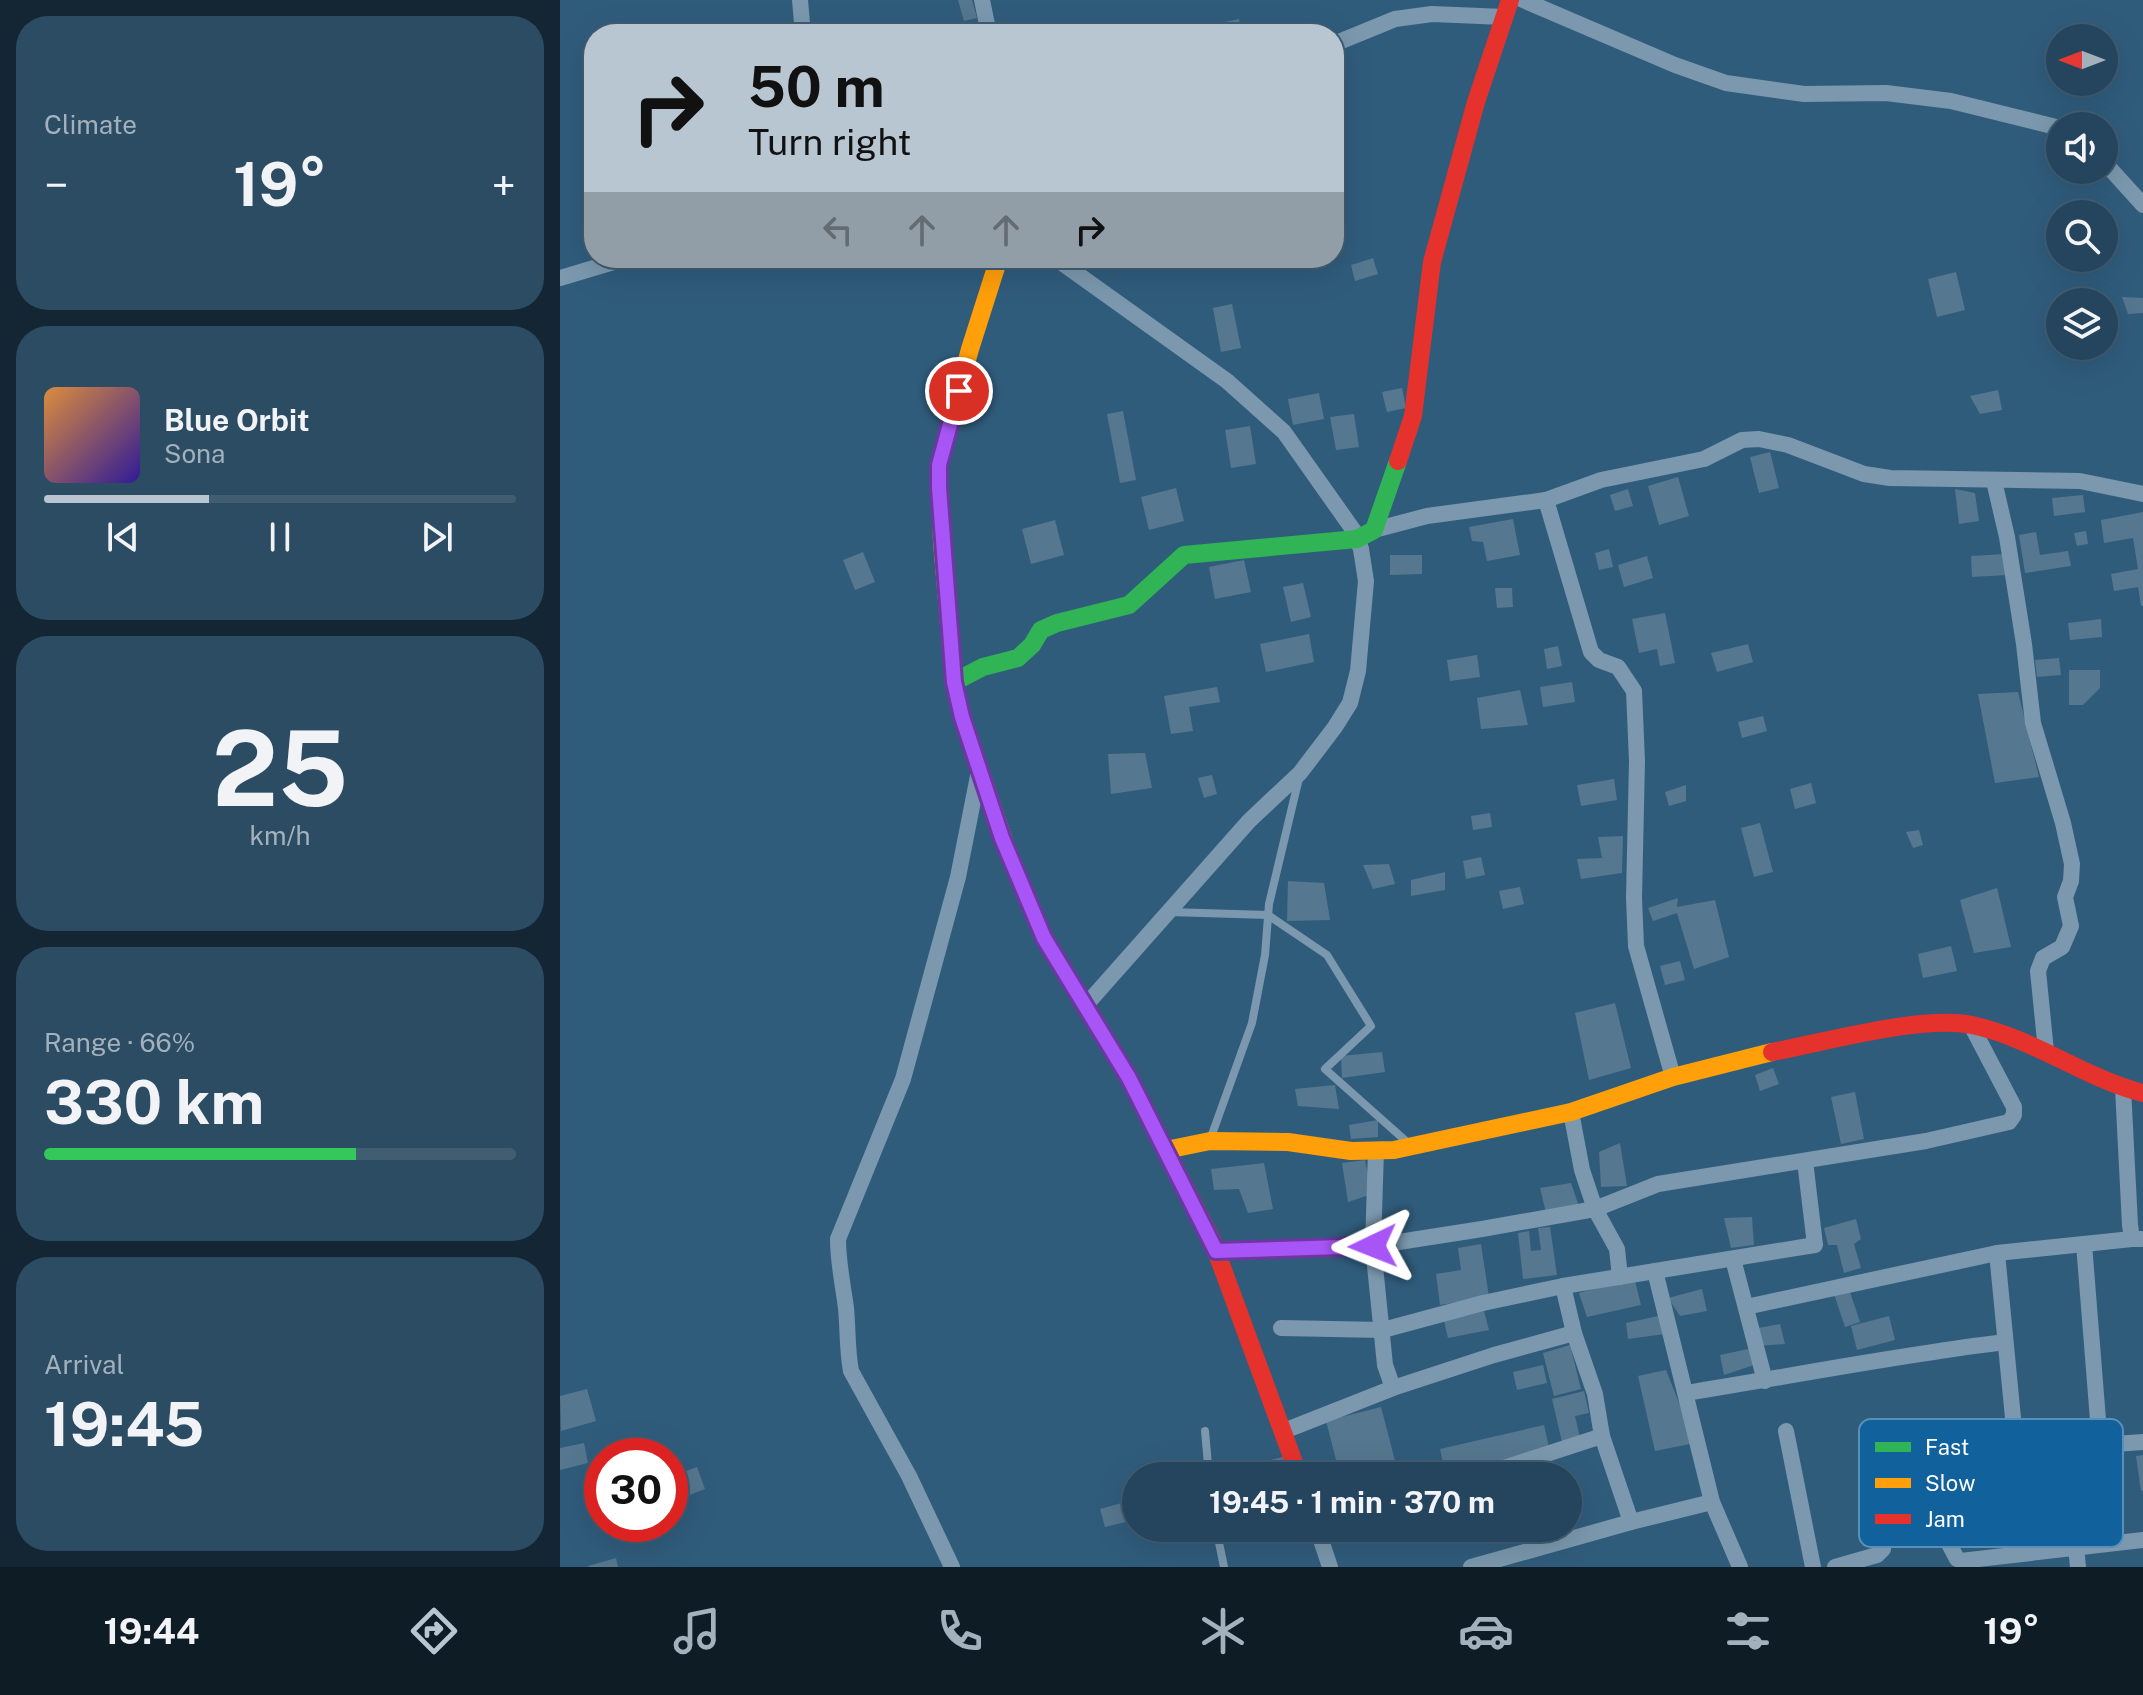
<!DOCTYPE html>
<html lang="en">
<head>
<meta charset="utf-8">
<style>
	body { margin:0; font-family:"Public Sans",sans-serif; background:#2c4c63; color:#f1f3f6; height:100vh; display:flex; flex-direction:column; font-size:30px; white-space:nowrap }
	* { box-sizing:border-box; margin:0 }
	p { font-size:26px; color:#a3b1bc }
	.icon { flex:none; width:44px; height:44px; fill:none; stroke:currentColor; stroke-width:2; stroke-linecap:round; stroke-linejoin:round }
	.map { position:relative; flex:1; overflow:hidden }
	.sheet { display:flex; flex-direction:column; gap:16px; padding:16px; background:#142633; width:560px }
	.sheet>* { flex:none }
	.banner { position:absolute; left:24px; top:24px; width:760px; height:244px; border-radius:32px; box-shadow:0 8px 32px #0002,0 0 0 2px #415d72; background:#b7c6d1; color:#111; overflow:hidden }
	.needle { width:52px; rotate:270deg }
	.controls { position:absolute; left:1486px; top:24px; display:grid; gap:16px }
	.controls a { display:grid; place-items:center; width:72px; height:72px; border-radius:50%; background:#24455d; box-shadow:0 8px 32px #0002,0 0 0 2px #415d72; font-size:40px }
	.speed { position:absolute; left:24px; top:1438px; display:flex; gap:16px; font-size:40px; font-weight:700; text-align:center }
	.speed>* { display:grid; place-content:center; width:104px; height:104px; border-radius:50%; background:#24455d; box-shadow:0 8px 32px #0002,0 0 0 2px #415d72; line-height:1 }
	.speed .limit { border:12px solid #d22; background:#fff; color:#111 }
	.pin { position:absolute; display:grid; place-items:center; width:68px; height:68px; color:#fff; margin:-34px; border:4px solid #fff; border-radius:50%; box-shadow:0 2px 8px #0007 }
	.me { position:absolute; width:88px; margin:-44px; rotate:268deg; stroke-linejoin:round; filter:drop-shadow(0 0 6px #0008) }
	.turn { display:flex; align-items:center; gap:28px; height:168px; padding:0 32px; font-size:36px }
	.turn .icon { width:104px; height:104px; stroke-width:2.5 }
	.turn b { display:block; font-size:56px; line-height:68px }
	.lanes { display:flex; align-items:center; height:76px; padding:0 32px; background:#0003; justify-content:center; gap:40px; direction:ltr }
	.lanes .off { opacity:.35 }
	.big { font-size:60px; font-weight:700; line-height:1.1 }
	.sheet .tile { flex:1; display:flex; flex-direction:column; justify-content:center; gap:12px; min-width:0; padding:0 28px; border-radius:32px; background:#2c4c63 }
	.sheet .dial { align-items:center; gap:0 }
	.dial b { font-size:104px; line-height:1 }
	.song { display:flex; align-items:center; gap:24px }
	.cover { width:96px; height:96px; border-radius:12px; background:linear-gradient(135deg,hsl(30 70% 55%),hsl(250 70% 35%)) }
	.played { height:8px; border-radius:4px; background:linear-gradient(90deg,#b7c6d1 35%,#415d72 35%) }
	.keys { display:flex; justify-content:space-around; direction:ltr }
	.heat { display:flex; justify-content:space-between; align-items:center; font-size:44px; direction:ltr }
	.charge { height:12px; border-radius:6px; background:linear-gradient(90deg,#34c759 66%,#415d72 0) }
	.trip { position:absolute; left:562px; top:1462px; width:460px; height:80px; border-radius:40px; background:#24455d; box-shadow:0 8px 32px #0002,0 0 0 2px #415d72; font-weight:700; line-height:80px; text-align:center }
	.tabs { display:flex; height:128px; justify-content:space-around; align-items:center; background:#0e1c25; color:#a3b1bc }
	.tabs .icon { width:56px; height:56px }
	.tabs .active { color:#b7c6d1 }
	.tabs b { font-size:36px; color:#f1f3f6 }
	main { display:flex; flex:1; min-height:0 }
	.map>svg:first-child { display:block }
	.building { fill:#55778f }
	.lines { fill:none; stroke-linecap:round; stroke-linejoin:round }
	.lane { stroke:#7b98ae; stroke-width:8 }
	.street { stroke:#7b98ae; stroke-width:16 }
	.fast { stroke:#30b455; stroke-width:18 }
	.slow { stroke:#ff9f0a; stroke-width:18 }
	.jam { stroke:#e5322d; stroke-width:18 }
	.route-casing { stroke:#6d37a1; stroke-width:20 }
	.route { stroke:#a855f7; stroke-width:14 }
	.key { fill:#10619c; stroke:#5890ba; stroke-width:2 }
	.key-label { font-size:22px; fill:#fff }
</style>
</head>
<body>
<main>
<section class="sheet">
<div class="tile"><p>Climate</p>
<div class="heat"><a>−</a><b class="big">19°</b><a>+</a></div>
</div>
<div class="tile">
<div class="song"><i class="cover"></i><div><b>Blue Orbit</b><p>Sona</p></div></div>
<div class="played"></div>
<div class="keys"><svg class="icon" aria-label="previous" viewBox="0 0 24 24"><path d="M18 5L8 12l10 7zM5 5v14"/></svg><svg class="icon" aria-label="pause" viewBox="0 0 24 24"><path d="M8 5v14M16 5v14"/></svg><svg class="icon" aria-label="next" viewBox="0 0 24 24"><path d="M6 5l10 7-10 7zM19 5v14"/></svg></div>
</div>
<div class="tile dial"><b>25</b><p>km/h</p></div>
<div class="tile"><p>Range · 66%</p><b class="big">330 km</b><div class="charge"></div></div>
<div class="tile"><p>Arrival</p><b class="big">19:45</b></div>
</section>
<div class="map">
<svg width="1583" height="1567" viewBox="0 0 1583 1567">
	<rect width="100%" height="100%" fill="#305c7c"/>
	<!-- building -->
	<g class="building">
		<path d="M 398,0 L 412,0 L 417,18 L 404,21 Z"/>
		<path d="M 679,19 L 682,34 L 641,34 L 640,27 Z"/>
		<path d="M 813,258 L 818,274 L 795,281 L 791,265 Z"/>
		<path d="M 1396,272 L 1405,310 L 1377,317 L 1368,279 Z"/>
		<path d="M 1562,297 L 1583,298 L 1583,313 L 1568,314 Z"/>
		<path d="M 672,304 L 681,348 L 661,352 L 653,308 Z"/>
		<path d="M 842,388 L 846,408 L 827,412 L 822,392 Z"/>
		<path d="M 1438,390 L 1442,410 L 1420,414 L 1410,396 Z"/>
		<path d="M 759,393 L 764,419 L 733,425 L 728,399 Z"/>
		<path d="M 563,411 L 576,480 L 560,483 L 547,414 Z"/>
		<path d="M 794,414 L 799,447 L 776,450 L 770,417 Z"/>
		<path d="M 690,426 L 696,464 L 671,468 L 665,430 Z"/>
		<path d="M 1210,452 L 1219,488 L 1199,493 L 1190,457 Z"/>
		<path d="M 1118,477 L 1129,516 L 1099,525 L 1088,486 Z"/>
		<path d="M 616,488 L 624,521 L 589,530 L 581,497 Z"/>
		<path d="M 1068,489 L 1073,506 L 1055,511 L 1050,495 Z"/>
		<path d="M 1395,489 L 1415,493 L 1419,521 L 1399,524 Z"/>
		<path d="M 1523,495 L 1525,512 L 1494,516 L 1492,498 Z"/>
		<path d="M 1583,512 L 1583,606 L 1581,606 L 1578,587 L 1554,591 L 1551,574 L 1578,569 L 1573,538 L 1544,543 L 1541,520 Z"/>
		<path d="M 953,519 L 960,555 L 927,561 L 923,542 L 912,541 L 909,527 Z"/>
		<path d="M 495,520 L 504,555 L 471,564 L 462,529 Z"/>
		<path d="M 1526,531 L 1528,544 L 1517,546 L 1514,533 Z"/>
		<path d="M 1476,532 L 1480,555 L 1508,551 L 1511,566 L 1465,573 L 1459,535 Z"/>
		<path d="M 1049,549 L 1053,567 L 1039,570 L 1035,553 Z"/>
		<path d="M 303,552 L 315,582 L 295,590 L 283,560 Z"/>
		<path d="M 1445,554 L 1447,575 L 1412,577 L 1411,556 Z"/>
		<path d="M 830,555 L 862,555 L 862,574 L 830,575 Z"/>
		<path d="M 1087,556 L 1093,578 L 1064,587 L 1058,565 Z"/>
		<path d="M 684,560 L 691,592 L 655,599 L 649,567 Z"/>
		<path d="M 743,583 L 751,617 L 731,622 L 723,587 Z"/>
		<path d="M 935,588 L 952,588 L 953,607 L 937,608 Z"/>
		<path d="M 1105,613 L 1115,663 L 1100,666 L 1097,649 L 1079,653 L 1072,619 Z"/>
		<path d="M 1541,619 L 1542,637 L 1510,640 L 1508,623 Z"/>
		<path d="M 749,634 L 754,662 L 706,672 L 700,644 Z"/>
		<path d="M 1188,644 L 1193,662 L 1157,672 L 1151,653 Z"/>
		<path d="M 998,646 L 1002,666 L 987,669 L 984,649 Z"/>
		<path d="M 917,655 L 920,677 L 890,681 L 887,660 Z"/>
		<path d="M 1499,658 L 1501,675 L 1477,677 L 1475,660 Z"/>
		<path d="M 1509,670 L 1540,670 L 1540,688 L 1523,705 L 1509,705 Z"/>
		<path d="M 1012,682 L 1015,702 L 983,707 L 980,687 Z"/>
		<path d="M 657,687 L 660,702 L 629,707 L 633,731 L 611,734 L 604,696 Z"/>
		<path d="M 960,690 L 968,725 L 921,729 L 917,698 Z"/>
		<path d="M 1458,692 L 1479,777 L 1435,783 L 1418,694 Z"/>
		<path d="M 1203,716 L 1207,731 L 1182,738 L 1178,722 Z"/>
		<path d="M 585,753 L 592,788 L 551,794 L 548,754 Z"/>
		<path d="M 652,775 L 657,794 L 644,798 L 638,778 Z"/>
		<path d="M 1054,779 L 1057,800 L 1021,806 L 1017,785 Z"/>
		<path d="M 1251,783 L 1256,803 L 1235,809 L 1230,789 Z"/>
		<path d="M 1126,785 L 1126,801 L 1109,806 L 1105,792 Z"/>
		<path d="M 930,813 L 932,827 L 913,830 L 911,816 Z"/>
		<path d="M 1200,823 L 1213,872 L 1194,877 L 1181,828 Z"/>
		<path d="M 1359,830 L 1363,845 L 1353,848 L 1346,832 Z"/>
		<path d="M 1063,836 L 1062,873 L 1021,879 L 1017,859 L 1042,858 L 1038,837 Z"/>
		<path d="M 921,857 L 925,875 L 906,879 L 903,861 Z"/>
		<path d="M 829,864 L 835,884 L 813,889 L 803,865 Z"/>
		<path d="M 885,872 L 885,890 L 851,896 L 851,880 Z"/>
		<path d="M 728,881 L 764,883 L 770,920 L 727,921 Z"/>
		<path d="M 960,887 L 964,904 L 943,909 L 939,891 Z"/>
		<path d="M 1437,888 L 1451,947 L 1414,953 L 1400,900 Z"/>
		<path d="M 1118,898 L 1117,907 L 1155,900 L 1169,957 L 1134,969 L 1117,913 L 1093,921 L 1088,908 Z"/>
		<path d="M 1391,946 L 1397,971 L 1363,978 L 1358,954 Z"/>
		<path d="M 1120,961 L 1125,980 L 1105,985 L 1100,966 Z"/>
		<path d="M 1055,1003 L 1071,1068 L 1029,1080 L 1015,1013 Z"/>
		<path d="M 822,1052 L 825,1072 L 782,1078 L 781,1056 Z"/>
		<path d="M 1213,1068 L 1219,1084 L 1200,1091 L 1195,1075 Z"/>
		<path d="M 775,1085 L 779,1109 L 738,1106 L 735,1089 Z"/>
		<path d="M 1295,1092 L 1304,1139 L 1281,1144 L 1271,1097 Z"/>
		<path d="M 818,1120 L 818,1137 L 791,1139 L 789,1125 Z"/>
		<path d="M 1060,1143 L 1067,1186 L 1041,1187 L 1039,1152 Z"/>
		<path d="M 805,1160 L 812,1194 L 788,1202 L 782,1163 Z"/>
		<path d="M 704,1163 L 713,1209 L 688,1213 L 679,1189 L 654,1190 L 651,1169 Z"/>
		<path d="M 1011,1183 L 1020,1209 L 986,1213 L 980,1188 Z"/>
		<path d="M 1192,1217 L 1194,1245 L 1171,1248 L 1164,1218 Z"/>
		<path d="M 1296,1219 L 1301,1239 L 1294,1244 L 1301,1268 L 1284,1273 L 1277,1245 L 1268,1245 L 1264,1228 Z"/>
		<path d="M 990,1227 L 997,1275 L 963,1279 L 958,1233 L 969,1231 L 971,1251 L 981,1250 L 978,1228 Z"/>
		<path d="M 921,1244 L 929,1297 L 880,1305 L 876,1274 L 901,1270 L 898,1248 Z"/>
		<path d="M 1074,1277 L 1081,1305 L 1027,1317 L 1019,1293 Z"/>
		<path d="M 1142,1289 L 1147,1311 L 1120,1316 L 1108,1298 Z"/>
		<path d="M 1289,1289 L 1300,1322 L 1285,1327 L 1274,1294 Z"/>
		<path d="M 924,1311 L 929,1330 L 888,1338 L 884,1321 Z"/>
		<path d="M 1098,1316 L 1105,1334 L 1068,1339 L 1066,1323 Z"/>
		<path d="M 1329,1316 L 1335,1340 L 1297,1350 L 1291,1326 Z"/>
		<path d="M 1220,1324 L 1225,1344 L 1198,1346 L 1193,1329 Z"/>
		<path d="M 1010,1345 L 1021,1389 L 994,1396 L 983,1353 Z"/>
		<path d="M 1193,1348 L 1197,1364 L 1164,1375 L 1160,1355 Z"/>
		<path d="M 983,1365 L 987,1383 L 957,1390 L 953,1372 Z"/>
		<path d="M 1106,1370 L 1135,1443 L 1095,1451 L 1078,1376 Z"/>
		<path d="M 27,1389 L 36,1421 L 1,1431 L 0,1396 Z"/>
		<path d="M 1024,1391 L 1029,1413 L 1015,1416 L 1020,1438 L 1002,1442 L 992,1399 Z"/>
		<path d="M 821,1407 L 839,1476 L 746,1476 L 744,1468 L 776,1460 L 766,1421 Z"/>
		<path d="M 984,1425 L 990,1452 L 886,1476 L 880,1449 Z"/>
		<path d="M 24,1443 L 28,1463 L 0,1470 L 0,1448 Z"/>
		<path d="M 1583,1455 L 1583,1490 L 1581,1491 L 1576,1456 Z"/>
		<path d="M 727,1456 L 731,1476 L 697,1476 L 694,1464 Z"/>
		<path d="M 137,1467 L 145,1489 L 117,1500 L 110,1477 Z"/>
		<path d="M 565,1502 L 570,1521 L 545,1527 L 540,1509 Z"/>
		<path d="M 56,1558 L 58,1567 L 29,1567 L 28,1566 Z"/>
	</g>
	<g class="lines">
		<!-- lane -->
		<g class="lane">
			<path d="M 609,912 L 708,915 L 767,955 L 811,1026 L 765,1069 L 847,1142"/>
			<path d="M 650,1140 L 692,1023 L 705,955 L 709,904 L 739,778"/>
			<path d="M 645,1431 L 649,1476"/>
			<path d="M 656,1528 L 664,1567"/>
		</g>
		<!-- street -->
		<g class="street">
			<path d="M 240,0 L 243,34"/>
			<path d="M 422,0 L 429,34"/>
			<path d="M 963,0 L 1115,65 L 1166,83 L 1244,94 L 1326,93 L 1391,101 L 1500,128"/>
			<path d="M 774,44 L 835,19 L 872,14 L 944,17"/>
			<path d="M 1544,162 L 1583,205"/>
			<path d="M 495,258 L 667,381 L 724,432 L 794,531 L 801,549 L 806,581 L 798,671 L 790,703 L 775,727 L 740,773 L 689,821 L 525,1006"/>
			<path d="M 0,278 L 67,258"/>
			<path d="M 1434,481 L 1447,537 L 1464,644 L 1473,723 L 1503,823 L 1512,864 L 1511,881 L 1505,897 L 1511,926 L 1502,947 L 1483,958 L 1478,971 L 1486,1051"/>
			<path d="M 986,500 L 1031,652 L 1039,660 L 1058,667 L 1074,691 L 1077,761 L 1074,898 L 1076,946 L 1113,1077"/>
			<path d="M 814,530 L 867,516 L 986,500 L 1041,480 L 1144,459 L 1182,440 L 1199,439 L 1228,445 L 1304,474 L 1330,478 L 1520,481 L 1583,494"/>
			<path d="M 1563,1088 L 1570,1225 L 1572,1239 L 1581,1239"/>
			<path d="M 1011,1112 L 1022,1170 L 1035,1209 L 1057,1249 L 1060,1277"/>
			<path d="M 816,1150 L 813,1246 L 825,1365 L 833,1388"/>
			<path d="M 1524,1244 L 1540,1445"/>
			<path d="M 656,1251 L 813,1246 L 922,1229 L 1035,1209 L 1098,1184 L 1366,1141 L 1449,1122 L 1454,1115 L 1454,1107 L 1411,1025"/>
			<path d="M 1437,1253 L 1457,1459"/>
			<path d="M 1173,1259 L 1205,1381"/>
			<path d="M 1095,1271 L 1152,1502 L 1180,1567"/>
			<path d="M 1186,1307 L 1437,1253 L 1572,1239"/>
			<path d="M 721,1328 L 823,1330 L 923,1303 L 1003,1286"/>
			<path d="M 1126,1393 C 1232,1376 1338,1355 1445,1342"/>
			<path d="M 724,1431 L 833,1388 L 934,1355 L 1014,1333"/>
			<path d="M 1226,1431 L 1253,1567"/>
			<path d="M 1371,1472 L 1388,1542 L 1397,1559 L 1408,1563"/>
			<path d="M 919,1476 L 1042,1436"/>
			<path d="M 1071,1522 L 1152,1502"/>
			<path d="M 757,1528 L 770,1567"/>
			<path d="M 1516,1547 L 1518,1567"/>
			<path d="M 1401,1561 L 1583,1540"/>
			<path d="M 392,1567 L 349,1476 L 291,1371 C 287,1350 288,1329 286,1308 C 283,1285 278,1263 278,1239 L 343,1079 L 398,877 L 419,771"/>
			<path d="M 911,1567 L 1071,1522 L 1042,1436 L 1035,1394 L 1014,1333 L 1003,1286 L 1255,1245 L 1245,1161"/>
			<path d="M 1275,1567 L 1317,1555 L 1323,1549 L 1306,1489 L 1309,1481 L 1540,1445 L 1583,1442"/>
		</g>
		<!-- fast -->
		<path class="fast" d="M 394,682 L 423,667 L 458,658 L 472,645 L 481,630 L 497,623 L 569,605 L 624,555 L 797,539 L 814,530 L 838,461"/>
		<!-- slow -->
		<g class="slow">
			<path d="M 439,258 L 410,349 L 379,465 L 382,542 L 394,682 L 402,717 L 446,847"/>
			<path d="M 606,1150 L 650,1141 L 728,1142 L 791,1151 L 834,1150 L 1011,1112 L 1113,1077 L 1212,1052"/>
		</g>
		<!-- jam -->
		<g class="jam">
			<path d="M 838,461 L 853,416 L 872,262 L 916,102 L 950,0"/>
			<path d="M 446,847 L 484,938 L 569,1078 L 652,1240 L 739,1476"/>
			<path d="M 1212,1052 C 1266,1042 1360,1015 1412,1025 C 1473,1038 1524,1078 1583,1093"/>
		</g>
	</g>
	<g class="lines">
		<defs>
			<path id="route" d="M 399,391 L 379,465 L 379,488 L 394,682 L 402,717 L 442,838 L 484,938 L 569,1078 L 656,1251 L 813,1246"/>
		</defs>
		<!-- route casing -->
		<use href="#route" class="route-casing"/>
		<!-- route -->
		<use href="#route" class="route"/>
	</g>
	<!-- legend -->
	<rect x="1299" y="1419" width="264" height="128" rx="12" class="key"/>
	<rect x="1315" y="1442" width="36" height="10" fill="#30b455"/>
	<rect x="1315" y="1478" width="36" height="10" fill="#ff9f0a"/>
	<rect x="1315" y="1514" width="36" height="10" fill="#e5322d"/>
	<g class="key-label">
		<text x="1365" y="1455">Fast</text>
		<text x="1365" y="1491">Slow</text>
		<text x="1365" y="1527">Jam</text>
	</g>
</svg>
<div class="controls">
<a><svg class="needle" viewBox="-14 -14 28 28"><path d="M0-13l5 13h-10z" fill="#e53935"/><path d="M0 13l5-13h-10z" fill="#a3b1bc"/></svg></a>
<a><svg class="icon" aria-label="sound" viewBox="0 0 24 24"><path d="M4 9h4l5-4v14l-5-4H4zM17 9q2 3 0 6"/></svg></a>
<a><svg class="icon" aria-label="search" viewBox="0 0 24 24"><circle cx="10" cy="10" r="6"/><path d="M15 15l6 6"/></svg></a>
<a><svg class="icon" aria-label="layers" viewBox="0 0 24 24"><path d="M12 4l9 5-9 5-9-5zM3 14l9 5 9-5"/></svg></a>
</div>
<div class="speed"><div class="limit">30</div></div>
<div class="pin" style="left:399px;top:391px;background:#d93025"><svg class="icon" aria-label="arrive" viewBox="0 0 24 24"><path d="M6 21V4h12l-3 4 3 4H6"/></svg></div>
<svg class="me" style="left:813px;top:1246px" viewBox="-20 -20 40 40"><path d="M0-17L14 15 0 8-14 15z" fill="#a855f7" stroke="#fff" stroke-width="4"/></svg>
<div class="trip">19:45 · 1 min · 370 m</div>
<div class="banner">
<div class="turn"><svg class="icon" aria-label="right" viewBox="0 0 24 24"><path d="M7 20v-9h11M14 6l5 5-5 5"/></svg><div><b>50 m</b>Turn right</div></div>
<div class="lanes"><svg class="icon off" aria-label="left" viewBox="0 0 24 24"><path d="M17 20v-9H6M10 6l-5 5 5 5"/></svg><svg class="icon off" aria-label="ahead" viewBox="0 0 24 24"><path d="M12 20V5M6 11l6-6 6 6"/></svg><svg class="icon off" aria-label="ahead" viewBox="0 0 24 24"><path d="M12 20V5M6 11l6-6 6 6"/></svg><svg class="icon" aria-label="right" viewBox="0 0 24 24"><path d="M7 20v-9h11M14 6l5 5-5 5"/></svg></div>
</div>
</div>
</main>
<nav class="tabs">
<b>19:44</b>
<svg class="icon active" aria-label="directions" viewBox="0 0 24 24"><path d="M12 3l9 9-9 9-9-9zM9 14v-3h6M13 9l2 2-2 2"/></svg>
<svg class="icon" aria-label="music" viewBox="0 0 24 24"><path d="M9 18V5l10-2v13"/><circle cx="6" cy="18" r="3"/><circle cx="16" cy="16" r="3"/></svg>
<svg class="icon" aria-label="phone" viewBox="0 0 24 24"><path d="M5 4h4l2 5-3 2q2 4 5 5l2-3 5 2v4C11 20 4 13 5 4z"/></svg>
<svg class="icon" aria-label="climate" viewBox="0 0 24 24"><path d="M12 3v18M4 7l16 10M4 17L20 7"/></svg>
<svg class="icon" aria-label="car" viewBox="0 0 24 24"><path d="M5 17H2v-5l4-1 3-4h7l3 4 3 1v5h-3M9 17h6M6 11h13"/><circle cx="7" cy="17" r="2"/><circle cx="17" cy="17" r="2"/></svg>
<svg class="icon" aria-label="filters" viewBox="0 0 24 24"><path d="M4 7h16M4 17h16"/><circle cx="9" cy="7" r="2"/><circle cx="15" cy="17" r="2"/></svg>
<b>19°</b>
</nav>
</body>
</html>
